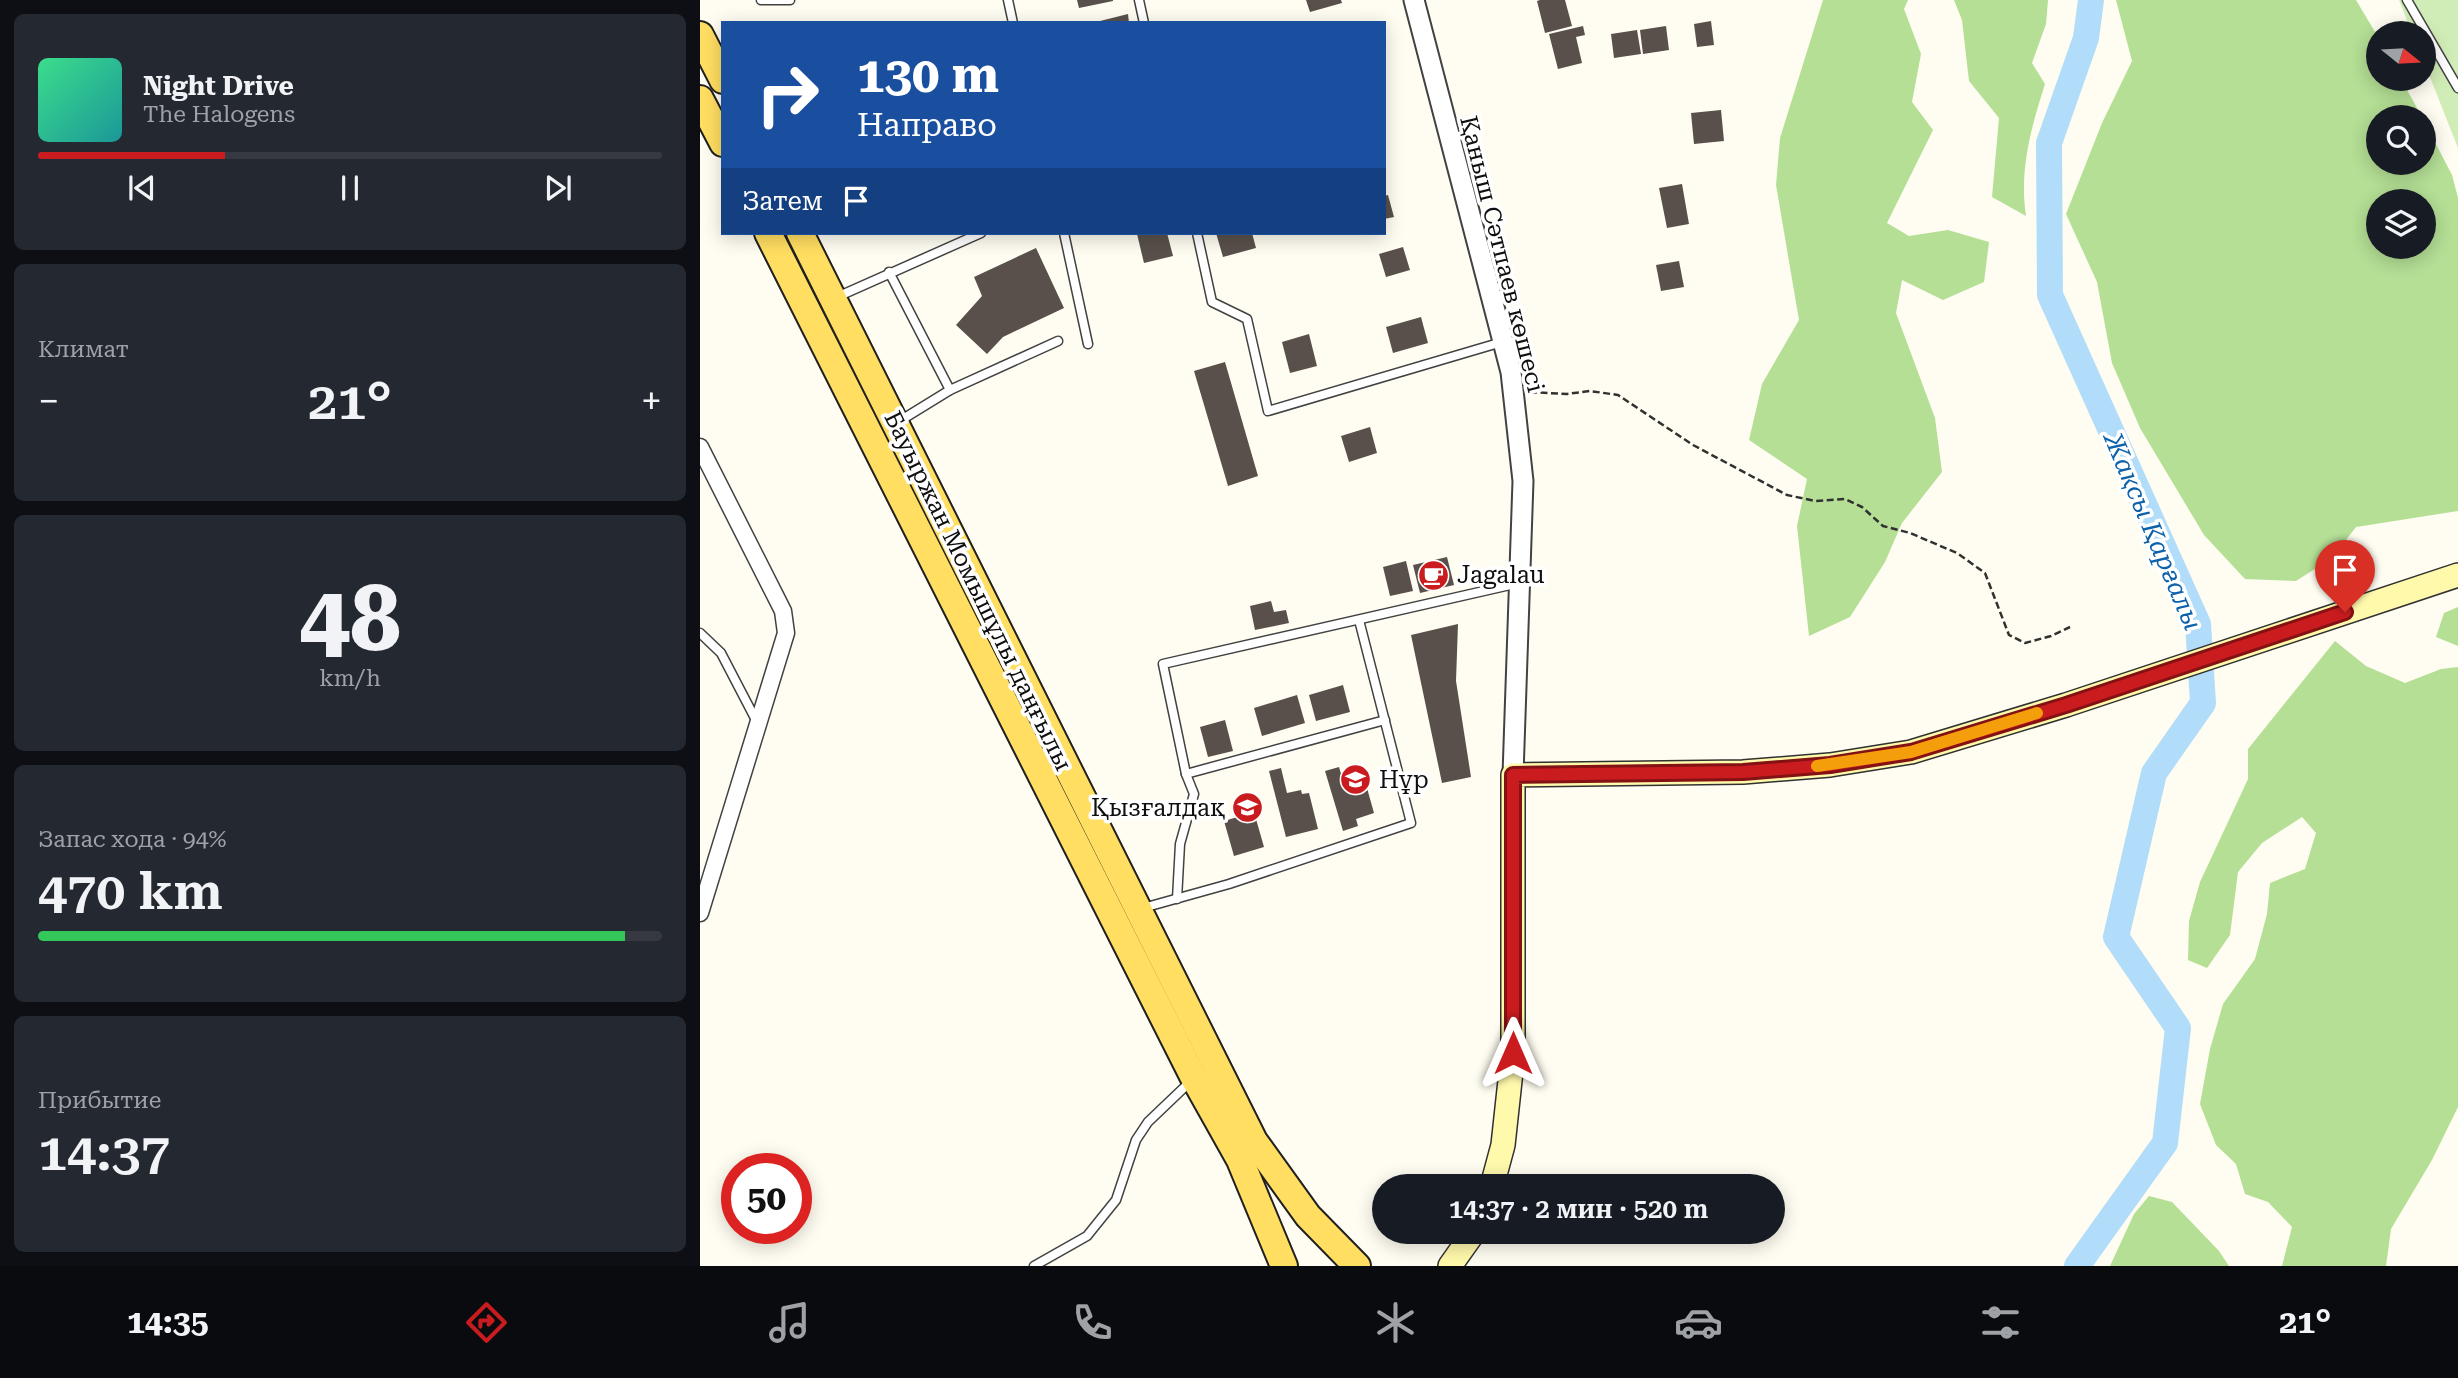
<!DOCTYPE html>
<html lang="ru">
<head>
<meta charset="utf-8">
<style>
	body { margin:0; font-family:"Roboto Serif",serif; background:#242831; color:#f1f3f6; height:100vh; display:flex; flex-direction:column; font-size:26px; white-space:nowrap }
	* { box-sizing:border-box; margin:0 }
	p { font-size:23px; color:#9ea1a6 }
	.icon { flex:none; width:38px; height:38px; fill:none; stroke:currentColor; stroke-width:2; stroke-linecap:round; stroke-linejoin:round }
	.map { position:relative; flex:1; overflow:hidden }
	.sheet { display:flex; flex-direction:column; gap:14px; padding:14px; background:#0d0f14; width:700px }
	.sheet>* { flex:none }
	.guide { position:absolute; left:21px; top:21px; width:665px; height:214px; border-radius:0px; box-shadow:0 4px 18px #0003; background:#1a4fa0; color:#fff; overflow:hidden }
	.needle { width:46px; rotate:108deg }
	.tools { position:absolute; left:1666px; top:21px; display:grid; gap:14px }
	.tools a { display:grid; place-items:center; width:70px; height:70px; border-radius:50%; background:#171b24; box-shadow:0 4px 18px #0003; font-size:35px }
	.speed { position:absolute; left:21px; top:1153px; display:flex; gap:14px; font-size:35px; font-weight:700; text-align:center }
	.speed>* { display:grid; place-content:center; width:91px; height:91px; border-radius:50%; background:#171b24; box-shadow:0 4px 18px #0003; line-height:1 }
	.speed .limit { border:10px solid #d22; background:#fff; color:#111 }
	.pin { position:absolute; display:grid; place-items:center; width:60px; height:60px; color:#fff; margin:-72px -30px; border-radius:50% 50% 50% 0; rotate:-45deg; box-shadow:0 0 7px #0007 }
	.pin .icon { rotate:45deg }
	.me { position:absolute; width:77px; margin:-38px; rotate:0deg; stroke-linejoin:round; filter:drop-shadow(0 0 5px #0008) }
	.turn { display:flex; align-items:center; gap:24px; height:147px; padding:0 21px; font-size:32px }
	.turn .icon { width:91px; height:91px; stroke-width:2.5 }
	.turn b { display:block; font-size:49px; line-height:60px }
	.then { display:flex; align-items:center; height:66px; padding:0 21px; background:#0003; gap:14px; font-size:26px }
	.big { font-size:52px; font-weight:600; line-height:1.1 }
	.sheet .widget { flex:1; display:flex; flex-direction:column; justify-content:center; gap:10px; min-width:0; padding:0 24px; border-radius:10px; background:#242831 }
	.sheet .dial { align-items:center; gap:0 }
	.dial b { font-size:91px; line-height:1 }
	.song { display:flex; align-items:center; gap:21px }
	.cover { width:84px; height:84px; border-radius:10px; background:linear-gradient(135deg,hsl(150 70% 55%),hsl(180 70% 35%)) }
	.played { height:7px; border-radius:4px; background:linear-gradient(90deg,#ca1c1f 30%,#363941 30%) }
	.keys { display:flex; justify-content:space-around; direction:ltr }
	.heat { display:flex; justify-content:space-between; align-items:center; font-size:38px; direction:ltr }
	.charge { height:10px; border-radius:5px; background:linear-gradient(90deg,#34c759 94%,#363941 0) }
	.trip { position:absolute; left:672px; top:1174px; width:413px; height:70px; border-radius:35px; background:#171b24; box-shadow:0 4px 18px #0003; font-weight:600; line-height:70px; text-align:center }
	.tabs { display:flex; height:112px; justify-content:space-around; align-items:center; background:#090b0e; color:#9ea1a6 }
	.tabs .icon { width:49px; height:49px }
	.tabs .selected { color:#ca1c1f }
	.tabs b { font-size:32px; color:#f1f3f6 }
	main { display:flex; flex:1; min-height:0 }
	.map>svg:first-child { display:block }
	.green { fill:#d1edb7 }
	.forest { fill:#b4df95; fill-rule:evenodd }
	.lines { fill:none; stroke-linecap:round; stroke-linejoin:round }
	.river { stroke:#b2ddfa; stroke-width:26 }
	.building { fill:#59504b }
	.service-casing { stroke:#424242; stroke-width:11 }
	.minor-casing { stroke:#424242; stroke-width:19 }
	.tertiary-casing { stroke:#424242; stroke-width:23 }
	.secondary-casing { stroke:#313131; stroke-width:26 }
	.primary-casing { stroke:#202020; stroke-width:30 }
	.path { stroke:#313131; stroke-width:2.5; stroke-dasharray:7 3.5; stroke-linecap:butt }
	.service { stroke:#fff; stroke-width:8 }
	.minor { stroke:#fff; stroke-width:16 }
	.tertiary { stroke:#fff; stroke-width:19 }
	.secondary { stroke:#fff9ac; stroke-width:23 }
	.primary { stroke:#ffde61; stroke-width:26 }
	.route-casing { stroke:#831214; stroke-width:18 }
	.route { stroke:#ca1c1f; stroke-width:12 }
	.slow { stroke:#f59e0b; stroke-width:12 }
	.labels { text-anchor:middle; dominant-baseline:central; stroke-width:7; stroke-linejoin:round; paint-order:stroke }
	.street-label { font-size:24px; fill:#0f0f0f; stroke:#fff }
	.poi-label { font-size:24px; fill:#0f0f0f; stroke:#fff; text-anchor:start }
	.water-label { font-size:26px; font-style:italic; fill:#0e61ab; stroke:#fff }
</style>
</head>
<body>
<main>
<section class="sheet">
<div class="widget">
<div class="song"><i class="cover"></i><div><b>Night Drive</b><p>The Halogens</p></div></div>
<div class="played"></div>
<div class="keys"><svg class="icon" aria-label="previous" viewBox="0 0 24 24"><path d="M18 5L8 12l10 7zM5 5v14"/></svg><svg class="icon" aria-label="pause" viewBox="0 0 24 24"><path d="M8 5v14M16 5v14"/></svg><svg class="icon" aria-label="next" viewBox="0 0 24 24"><path d="M6 5l10 7-10 7zM19 5v14"/></svg></div>
</div>
<div class="widget"><p>Климат</p>
<div class="heat"><a>−</a><b class="big">21°</b><a>+</a></div>
</div>
<div class="widget dial"><b>48</b><p>km/h</p></div>
<div class="widget"><p>Запас хода · 94%</p><b class="big">470 km</b><div class="charge"></div></div>
<div class="widget"><p>Прибытие</p><b class="big">14:37</b></div>
</section>
<div class="map">
<svg width="1758" height="1266" viewBox="0 0 1758 1266">
	<rect width="100%" height="100%" fill="#fffdf1"/>
	<!-- green -->
	<path class="green" d="M 1699,0 L 1758,0 L 1758,148 L 1724,62 L 1724,33 L 1712,33 Z"/>
	<!-- forest -->
	<g class="forest">
		<path d="M 1123,0 L 1208,0 L 1204,9 L 1221,54 L 1212,102 L 1233,130 L 1187,223 L 1209,236 L 1248,230 L 1289,242 L 1284,282 L 1243,300 L 1202,280 L 1196,313 L 1235,418 L 1242,472 L 1202,523 L 1185,562 L 1150,617 L 1109,636 L 1097,526 L 1107,479 L 1049,440 L 1062,384 L 1099,320 L 1076,185 L 1080,138 Z"/>
		<path d="M 1254,0 L 1348,0 L 1346,24 L 1332,63 L 1345,84 C 1331,128 1319,170 1326,216 L 1292,197 L 1299,118 L 1269,81 L 1262,20 Z"/>
		<path d="M 1416,0 L 1656,0 L 1678,37 L 1678,79 L 1701,79 L 1722,117 L 1678,117 L 1678,163 L 1724,163 L 1724,121 L 1752,175 L 1758,198 L 1758,511 L 1656,527 L 1632,558 L 1596,581 L 1545,579 L 1504,535 L 1440,428 L 1412,363 L 1397,282 L 1366,214 L 1402,123 L 1432,61 ZM 1724,201 L 1724,247 L 1678,247 L 1678,201 Z"/>
		<path d="M 1758,607 L 1758,646 L 1736,637 L 1744,613 Z"/>
		<path d="M 1635,641 L 1666,666 L 1705,683 L 1741,669 L 1758,667 L 1758,1107 L 1732,1160 L 1691,1229 L 1686,1266 L 1582,1266 L 1592,1227 L 1568,1202 L 1545,1194 L 1536,1164 L 1516,1145 L 1500,1104 L 1510,1049 L 1523,1004 L 1555,959 L 1567,914 L 1570,883 L 1605,869 L 1616,833 L 1602,817 L 1562,843 L 1538,872 L 1530,935 L 1507,968 L 1488,960 L 1489,921 L 1500,882 L 1548,779 L 1548,749 Z"/>
		<path d="M 1449,1196 L 1472,1202 L 1519,1251 L 1529,1266 L 1410,1266 L 1434,1214 Z"/>
	</g>
	<g class="lines">
		<!-- river -->
		<path class="river" d="M 1377,1266 L 1465,1143 L 1478,1028 L 1416,937 L 1454,773 L 1503,703 L 1498,624 L 1350,295 L 1349,143 L 1386,38 L 1391,0"/>
	</g>
	<!-- building -->
	<g class="building">
		<path d="M 377,0 L 413,0 L 413,1 L 379,8 Z"/>
		<path d="M 606,0 L 641,0 L 642,3 L 610,12 Z"/>
		<path d="M 840,0 L 865,0 L 872,26 L 845,33 L 837,1 Z"/>
		<path d="M 428,14 L 429,23 L 400,23 L 400,21 Z"/>
		<path d="M 1011,21 L 1014,45 L 997,47 L 994,24 Z"/>
		<path d="M 883,26 L 885,35 L 876,37 L 882,63 L 858,69 L 849,34 Z"/>
		<path d="M 966,26 L 969,50 L 943,54 L 940,30 Z"/>
		<path d="M 937,30 L 941,54 L 914,58 L 911,34 Z"/>
		<path d="M 1021,110 L 1024,141 L 994,144 L 991,113 Z"/>
		<path d="M 982,184 L 989,224 L 967,228 L 959,188 Z"/>
		<path d="M 688,195 L 694,217 L 684,219 L 684,196 Z"/>
		<path d="M 467,233 L 473,256 L 444,263 L 437,234 Z"/>
		<path d="M 516,233 L 552,233 L 556,248 L 523,257 Z"/>
		<path d="M 703,247 L 710,270 L 686,277 L 679,254 Z"/>
		<path d="M 336,248 L 364,308 L 303,337 L 287,354 L 256,325 L 282,296 L 274,277 Z"/>
		<path d="M 979,261 L 984,287 L 961,291 L 956,265 Z"/>
		<path d="M 721,317 L 728,343 L 693,353 L 686,327 Z"/>
		<path d="M 609,334 L 617,366 L 590,373 L 582,342 Z"/>
		<path d="M 525,362 L 558,476 L 528,486 L 494,371 Z"/>
		<path d="M 670,427 L 677,453 L 649,462 L 641,436 Z"/>
		<path d="M 747,557 L 754,585 L 720,593 L 713,565 Z"/>
		<path d="M 706,561 L 713,591 L 690,596 L 683,567 Z"/>
		<path d="M 571,601 L 574,612 L 586,610 L 589,623 L 555,630 L 550,606 Z"/>
		<path d="M 758,624 L 756,681 L 771,777 L 742,783 L 711,635 Z"/>
		<path d="M 643,685 L 650,712 L 616,721 L 609,695 Z"/>
		<path d="M 597,695 L 605,723 L 562,736 L 554,708 Z"/>
		<path d="M 525,720 L 533,751 L 508,757 L 500,727 Z"/>
		<path d="M 639,767 L 645,787 L 665,781 L 674,813 L 656,819 L 658,826 L 643,831 L 625,771 Z"/>
		<path d="M 581,768 L 587,793 L 601,790 L 602,794 L 609,793 L 618,829 L 586,837 L 569,771 Z"/>
		<path d="M 554,812 L 564,847 L 534,856 L 524,821 Z"/>
	</g>
	<g class="lines">
		<defs>
			<g id="service">
				<path d="M 61,0 L 90,0"/>
				<path d="M 308,0 L 313,23"/>
				<path d="M 439,0 L 444,23"/>
				<path d="M 1707,0 L 1758,88"/>
				<path d="M 364,233 L 388,344"/>
				<path d="M 497,233 L 512,302 L 547,319 L 568,411 L 802,342"/>
				<path d="M 189,272 L 250,390 L 358,341"/>
				<path d="M 137,297 L 281,233"/>
				<path d="M 198,422 L 250,390"/>
				<path d="M 0,633 L 21,653 L 58,724"/>
				<path d="M 486,774 L 685,720"/>
				<path d="M 477,899 L 480,844 L 494,794 L 486,774 L 463,664 L 819,583"/>
				<path d="M 443,908 L 529,884 L 711,823 L 659,620"/>
				<path d="M 334,1266 L 387,1236 L 416,1200 L 436,1140 L 448,1122 L 492,1080"/>
			</g>
			<path id="minor" d="M 0,447 L 83,611 L 86,633 L 0,913"/>
			<path id="tertiary" d="M 714,0 L 811,372 L 823,481 L 813,775"/>
			<g id="secondary">
				<path d="M 792,1186 L 803,1145 L 813,1053 L 813,775 L 1043,772 L 1130,765 L 1211,752 L 1366,705 L 1758,575"/>
				<path d="M 750,1266 L 774,1232"/>
			</g>
			<g id="primary">
				<path d="M 0,35 L 23,80"/>
				<path d="M 0,99 L 23,143"/>
				<path d="M 68,233 L 494,1078 L 540,1160 L 584,1266"/>
				<path d="M 100,233 L 554,1141 L 608,1216 L 657,1266"/>
			</g>
		</defs>
		<!-- service casing -->
		<use href="#service" class="service-casing"/>
		<!-- minor casing -->
		<use href="#minor" class="minor-casing"/>
		<!-- tertiary casing -->
		<use href="#tertiary" class="tertiary-casing"/>
		<!-- secondary casing -->
		<use href="#secondary" class="secondary-casing"/>
		<!-- primary casing -->
		<use href="#primary" class="primary-casing"/>
		<!-- path -->
		<path class="path" d="M 830,392 L 867,394 L 890,391 L 918,395 L 993,445 L 1087,495 L 1115,501 L 1145,499 L 1162,507 L 1183,526 L 1210,533 L 1257,553 L 1285,573 L 1309,635 L 1325,643 L 1351,636 L 1370,627"/>
		<!-- service -->
		<use href="#service" class="service"/>
		<!-- minor -->
		<use href="#minor" class="minor"/>
		<!-- tertiary -->
		<use href="#tertiary" class="tertiary"/>
		<!-- secondary -->
		<use href="#secondary" class="secondary"/>
		<!-- primary -->
		<use href="#primary" class="primary"/>
	</g>
	<g class="lines">
		<defs>
			<path id="route" d="M 813,1053 L 813,775 L 1043,772 L 1130,765 L 1211,752 L 1366,705 L 1645,612"/>
		</defs>
		<!-- route casing -->
		<use href="#route" class="route-casing"/>
		<!-- route -->
		<use href="#route" class="route"/>
		<!-- slow -->
		<path class="slow" d="M 1117,766 L 1211,752 L 1337,713"/>
	</g>
	<!-- icons -->
	<defs>
		<symbol id="cafe-disc" viewBox="-11 -11 22 22"><circle r="9.5" fill="#ca1c1f" stroke="#fff"/><path d="M-5.5-4.5H6V0H3Q3 3.5 0 3.5H-2.5Q-5.5 3.5-5.5 0ZM3-3.2v2h1.7v-2ZM-6 4.5H4V6H-6Z" fill="#fff"/></symbol>
		<symbol id="school-disc" viewBox="-11 -11 22 22"><circle r="9.5" fill="#ca1c1f" stroke="#fff"/><path d="M0-5L7-2L0 1L-7-2ZM-4 1L0 2.5L4 1V4Q0 6-4 4Z" fill="#fff"/></symbol>
	</defs>
	<g fill-rule="evenodd">
		<use href="#cafe-disc" x="716" y="558" width="35" height="35"/>
		<use href="#school-disc" x="638" y="762" width="35" height="35"/>
		<use href="#school-disc" x="530" y="790" width="35" height="35"/>
	</g>
	<g class="labels">
		<!-- street labels -->
		<g class="street-label">
			<text transform="translate(802 254) rotate(76)">Қаныш Сәтпаев көшесі</text>
			<text transform="translate(278 591) rotate(64)">Бауыржан Момышұлы даңғылы</text>
		</g>
		<!-- poi labels -->
		<g class="poi-label">
			<text x="757" y="575">Jagalau</text>
			<text x="679" y="780">Нұр</text>
			<text x="525" y="808" text-anchor="end">Қызғалдақ</text>
		</g>
		<!-- water labels -->
		<g class="water-label">
			<text transform="translate(1453 531) rotate(67)">Жақсы Қарғалы</text>
		</g>
	</g>
</svg>
<div class="tools">
<a><svg class="needle" viewBox="-14 -14 28 28"><path d="M0-13l5 13h-10z" fill="#e53935"/><path d="M0 13l5-13h-10z" fill="#9ea1a6"/></svg></a>
<a><svg class="icon" aria-label="search" viewBox="0 0 24 24"><circle cx="10" cy="10" r="6"/><path d="M15 15l6 6"/></svg></a>
<a><svg class="icon" aria-label="layers" viewBox="0 0 24 24"><path d="M12 4l9 5-9 5-9-5zM3 14l9 5 9-5"/></svg></a>
</div>
<div class="speed"><div class="limit">50</div></div>
<div class="pin" style="left:1645px;top:612px;background:#d93025"><svg class="icon" aria-label="arrive" viewBox="0 0 24 24"><path d="M6 21V4h12l-3 4 3 4H6"/></svg></div>
<svg class="me" style="left:813px;top:1053px" viewBox="-20 -20 40 40"><path d="M0-17L14 15 0 8-14 15z" fill="#ca1c1f" stroke="#fff" stroke-width="4"/></svg>
<div class="trip">14:37 · 2 мин · 520 m</div>
<div class="guide">
<div class="turn"><svg class="icon" aria-label="right" viewBox="0 0 24 24"><path d="M7 20v-9h11M14 6l5 5-5 5"/></svg><div><b>130 m</b>Направо</div></div>
<div class="then">Затем<svg class="icon" aria-label="arrive" viewBox="0 0 24 24"><path d="M6 21V4h12l-3 4 3 4H6"/></svg></div>
</div>
</div>
</main>
<nav class="tabs">
<b>14:35</b>
<svg class="icon selected" aria-label="directions" viewBox="0 0 24 24"><path d="M12 3l9 9-9 9-9-9zM9 14v-3h6M13 9l2 2-2 2"/></svg>
<svg class="icon" aria-label="music" viewBox="0 0 24 24"><path d="M9 18V5l10-2v13"/><circle cx="6" cy="18" r="3"/><circle cx="16" cy="16" r="3"/></svg>
<svg class="icon" aria-label="phone" viewBox="0 0 24 24"><path d="M5 4h4l2 5-3 2q2 4 5 5l2-3 5 2v4C11 20 4 13 5 4z"/></svg>
<svg class="icon" aria-label="climate" viewBox="0 0 24 24"><path d="M12 3v18M4 7l16 10M4 17L20 7"/></svg>
<svg class="icon" aria-label="car" viewBox="0 0 24 24"><path d="M5 17H2v-5l4-1 3-4h7l3 4 3 1v5h-3M9 17h6M6 11h13"/><circle cx="7" cy="17" r="2"/><circle cx="17" cy="17" r="2"/></svg>
<svg class="icon" aria-label="filters" viewBox="0 0 24 24"><path d="M4 7h16M4 17h16"/><circle cx="9" cy="7" r="2"/><circle cx="15" cy="17" r="2"/></svg>
<b>21°</b>
</nav>
</body>
</html>
